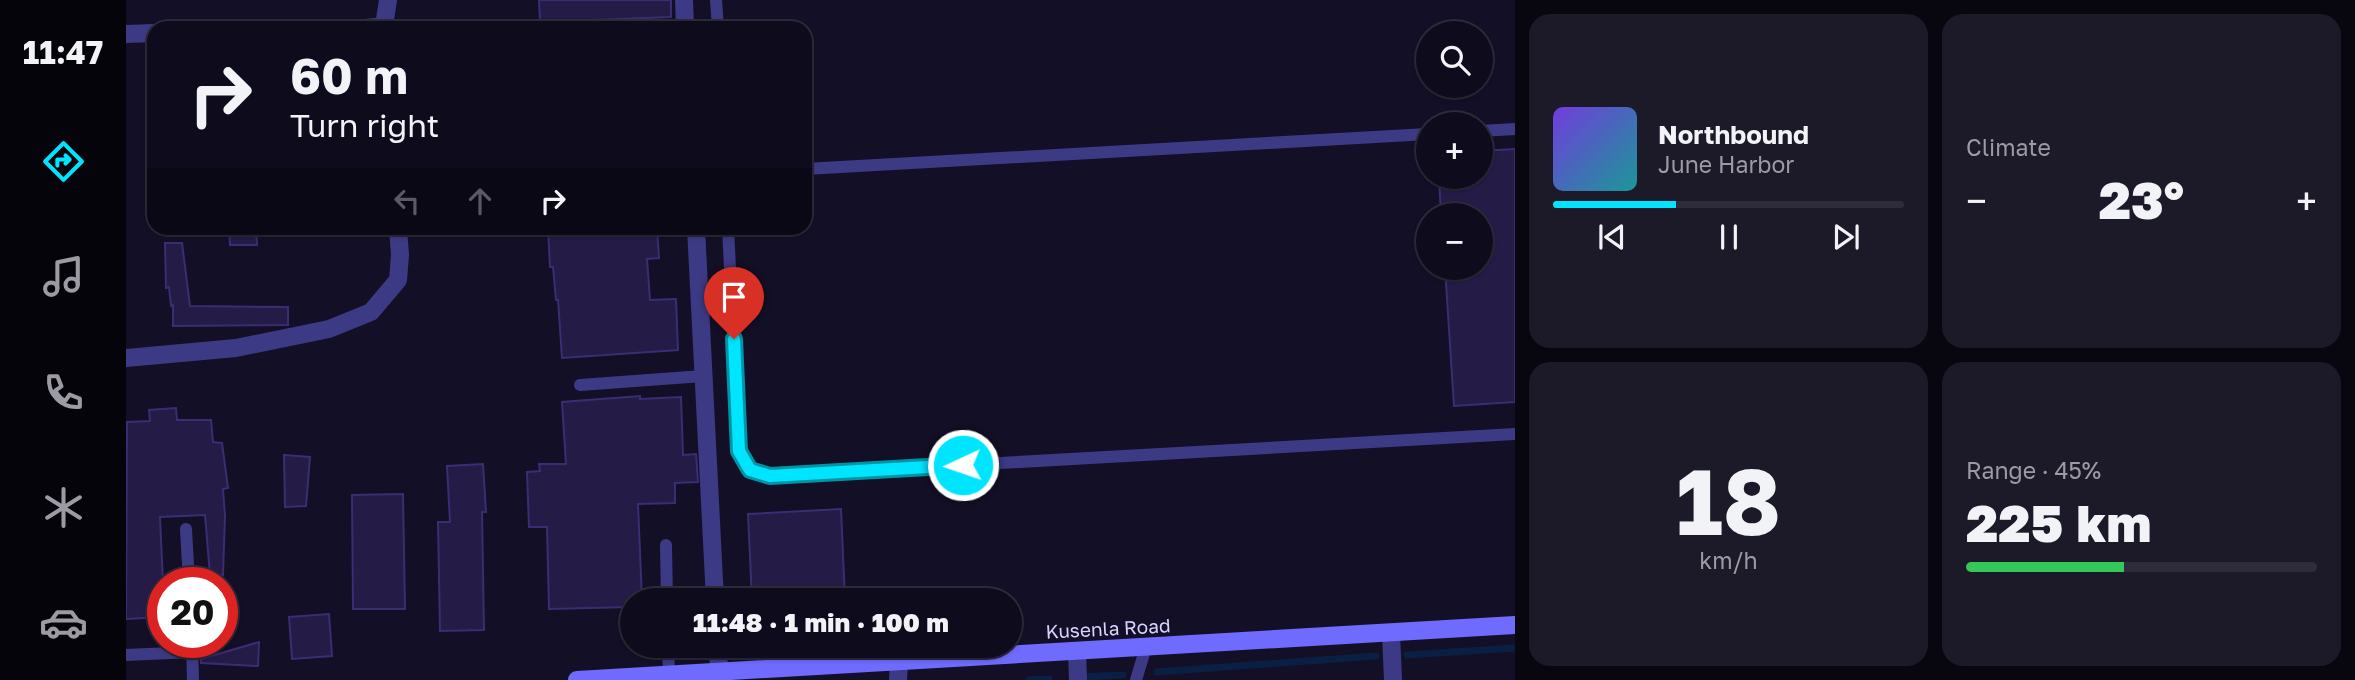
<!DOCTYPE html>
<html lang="en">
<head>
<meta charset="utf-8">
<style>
	body { margin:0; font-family:"Golos Text",sans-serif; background:#1c1929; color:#f1f3f6; height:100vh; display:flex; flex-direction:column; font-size:26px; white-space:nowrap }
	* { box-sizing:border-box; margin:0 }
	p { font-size:23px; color:#9b9ba3 }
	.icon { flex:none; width:38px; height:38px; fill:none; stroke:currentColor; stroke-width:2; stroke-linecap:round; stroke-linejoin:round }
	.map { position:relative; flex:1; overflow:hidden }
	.details { display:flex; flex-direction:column; gap:14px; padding:14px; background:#08060f; width:840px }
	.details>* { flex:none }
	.banner { position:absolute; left:21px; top:21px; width:665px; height:214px; border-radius:21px; box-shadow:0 2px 5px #0004,0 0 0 2px #2e2b3b; background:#0e0b1c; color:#f1f3f6; overflow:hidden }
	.controls { position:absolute; left:1290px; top:21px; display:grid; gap:14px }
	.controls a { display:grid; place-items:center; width:77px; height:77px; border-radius:50%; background:#0e0b1c; box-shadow:0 2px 5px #0004,0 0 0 2px #2e2b3b; font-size:35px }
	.speed { position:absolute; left:21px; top:567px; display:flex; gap:14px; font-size:35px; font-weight:700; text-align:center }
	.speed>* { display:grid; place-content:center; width:91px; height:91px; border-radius:50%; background:#0e0b1c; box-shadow:0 2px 5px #0004,0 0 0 2px #2e2b3b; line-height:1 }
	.speed .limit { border:10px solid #d22; background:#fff; color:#111 }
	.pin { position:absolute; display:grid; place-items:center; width:60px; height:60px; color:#fff; margin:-72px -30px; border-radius:50% 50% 50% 0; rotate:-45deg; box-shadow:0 0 7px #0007 }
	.pin .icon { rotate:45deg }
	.me { position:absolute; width:77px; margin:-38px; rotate:267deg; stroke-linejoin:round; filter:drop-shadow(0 0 5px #0008) }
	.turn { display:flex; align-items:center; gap:24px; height:147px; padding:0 28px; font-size:32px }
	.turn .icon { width:91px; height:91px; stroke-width:2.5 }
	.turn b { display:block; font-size:49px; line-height:60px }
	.lanes { display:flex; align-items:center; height:66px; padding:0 28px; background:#0003; justify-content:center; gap:35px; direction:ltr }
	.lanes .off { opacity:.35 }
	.big { font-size:52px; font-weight:800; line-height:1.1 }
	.details .widget { flex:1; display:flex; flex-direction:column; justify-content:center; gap:10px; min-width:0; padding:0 24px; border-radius:21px; background:#1c1929 }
	.details .dial { align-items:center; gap:0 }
	.dial b { font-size:91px; line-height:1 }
	.song { display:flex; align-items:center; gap:21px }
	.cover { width:84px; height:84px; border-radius:10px; background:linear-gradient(135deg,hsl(260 70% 55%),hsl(180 70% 35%)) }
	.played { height:7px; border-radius:4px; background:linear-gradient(90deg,#00e5ff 35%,#2e2b3b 35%) }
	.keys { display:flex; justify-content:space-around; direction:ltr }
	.heat { display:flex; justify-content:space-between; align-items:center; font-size:38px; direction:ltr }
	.charge { height:10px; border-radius:5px; background:linear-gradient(90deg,#34c759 45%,#2e2b3b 0) }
	.details .tiles { flex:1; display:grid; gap:14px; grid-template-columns:repeat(2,1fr) }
	.trip { position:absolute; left:494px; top:588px; width:402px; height:70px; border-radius:35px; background:#0e0b1c; box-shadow:0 2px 5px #0004,0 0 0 2px #2e2b3b; font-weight:800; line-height:70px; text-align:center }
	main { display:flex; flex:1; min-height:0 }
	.menu { display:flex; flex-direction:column; width:126px; justify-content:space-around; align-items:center; background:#06040b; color:#9b9ba3 }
	.menu .icon { width:49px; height:49px }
	.menu .selected { color:#00e5ff }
	.menu b { font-size:32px; color:#f1f3f6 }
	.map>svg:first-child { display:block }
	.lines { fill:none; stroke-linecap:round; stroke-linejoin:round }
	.stream { stroke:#0a1f44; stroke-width:7 }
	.building { fill:#241b47; stroke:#3b2d73; stroke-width:2 }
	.service { stroke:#3d3a85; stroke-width:12 }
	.minor { stroke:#3d3a85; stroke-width:18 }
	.secondary { stroke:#6f6bff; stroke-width:18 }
	.route-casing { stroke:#0095a6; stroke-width:18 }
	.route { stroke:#00e5ff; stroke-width:12 }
	.labels { text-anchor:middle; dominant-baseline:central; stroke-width:7; stroke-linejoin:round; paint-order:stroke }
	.street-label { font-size:19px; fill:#d9d4ff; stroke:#130f26 }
</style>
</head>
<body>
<main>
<nav class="menu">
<b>11:47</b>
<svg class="icon selected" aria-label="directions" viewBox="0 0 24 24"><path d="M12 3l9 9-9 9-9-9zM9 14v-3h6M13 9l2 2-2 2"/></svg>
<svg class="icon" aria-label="music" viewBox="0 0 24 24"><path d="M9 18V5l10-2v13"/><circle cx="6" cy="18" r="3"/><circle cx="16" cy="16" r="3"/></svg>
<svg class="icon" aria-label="phone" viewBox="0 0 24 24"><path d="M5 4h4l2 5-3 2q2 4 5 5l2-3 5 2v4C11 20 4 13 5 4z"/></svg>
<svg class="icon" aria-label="climate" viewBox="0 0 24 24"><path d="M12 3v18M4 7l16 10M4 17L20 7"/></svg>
<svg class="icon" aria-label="car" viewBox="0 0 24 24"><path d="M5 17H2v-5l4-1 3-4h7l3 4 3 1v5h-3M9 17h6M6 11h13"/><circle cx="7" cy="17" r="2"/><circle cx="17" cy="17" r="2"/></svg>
</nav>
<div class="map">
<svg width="1389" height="680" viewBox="0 0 1389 680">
	<rect width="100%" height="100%" fill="#130f26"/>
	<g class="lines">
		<!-- stream -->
		<g class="stream">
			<path d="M 1281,655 L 1389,648"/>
			<path d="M 1031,672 L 1250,656"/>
			<path d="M 956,677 L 997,675"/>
			<path d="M 903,680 L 923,679"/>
		</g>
	</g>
	<!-- building -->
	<g class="building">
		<path d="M 413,0 L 545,0 L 545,17 L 414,22 Z"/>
		<path d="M 1389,149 L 1389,402 L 1328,406 L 1319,268 L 1354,268 L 1354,215 L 1315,215 L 1313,177 L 1354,177 L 1354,151 Z"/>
		<path d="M 103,228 L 130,228 L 131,245 L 104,245 Z"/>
		<path d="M 422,228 L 531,228 L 533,258 L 521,259 L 524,300 L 550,299 L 552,350 L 436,358 L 432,300 L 430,300 L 427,267 L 424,267 Z"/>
		<path d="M 39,243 L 56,243 L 64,306 L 162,307 L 162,325 L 47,326 L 47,305 L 45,306 L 43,287 L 40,288 Z"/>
		<path d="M 514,396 L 514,399 L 555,397 L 557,455 L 570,454 L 572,482 L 549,483 L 549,503 L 512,504 L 516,600 L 506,600 L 506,607 L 423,609 L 421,527 L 403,527 L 401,472 L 414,471 L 413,464 L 440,464 L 436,402 Z"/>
		<path d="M 50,408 L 51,420 L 85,420 L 87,442 L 96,443 L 102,488 L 97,489 L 99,516 L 97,575 L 84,575 L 79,515 L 34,517 L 37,583 L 37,617 L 0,619 L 1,422 L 24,421 L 23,410 Z"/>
		<path d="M 158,455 L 184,457 L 180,506 L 159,507 Z"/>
		<path d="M 357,464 L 360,512 L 356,512 L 358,630 L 314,631 L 312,522 L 324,522 L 321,466 Z"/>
		<path d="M 277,494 L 279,609 L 227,609 L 226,495 Z"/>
		<path d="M 715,509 L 719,600 L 626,600 L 622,514 Z"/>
		<path d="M 203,614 L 206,656 L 166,659 L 163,617 Z"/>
		<path d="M 133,642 L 132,666 L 75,663 L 75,659 Z"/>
	</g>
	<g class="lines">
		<!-- service -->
		<g class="service">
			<path d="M 590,0 L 592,28"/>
			<path d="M 1354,131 L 1389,129"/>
			<path d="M 679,169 L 1302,134"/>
			<path d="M 602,228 L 613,451 L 624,470 L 644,476 L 1389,434"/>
			<path d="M 454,385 L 577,376"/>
			<path d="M 60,529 L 63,583"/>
			<path d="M 540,545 L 541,600"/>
			<path d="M 66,642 L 67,680"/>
			<path d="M 542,646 L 543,675"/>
			<path d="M 0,655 L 66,652"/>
			<path d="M 1010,680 L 1020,647"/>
		</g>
		<!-- minor -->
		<g class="minor">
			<path d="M 558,0 L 559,28"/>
			<path d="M 240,28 L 258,26 L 262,0"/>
			<path d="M 0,34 L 28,33"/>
			<path d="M 570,228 L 589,600"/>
			<path d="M 0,358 L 110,348 L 203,329 L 245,312 L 272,280 L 274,255 L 272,228"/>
			<path d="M 1265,633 L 1267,680"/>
			<path d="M 592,646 L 593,672"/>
			<path d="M 951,651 L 952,680"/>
			<path d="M 772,680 L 773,662"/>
		</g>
		<!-- secondary -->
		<path class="secondary" d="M 451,680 L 1389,625"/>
	</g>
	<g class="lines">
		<defs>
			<path id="route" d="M 608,339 L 613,451 L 624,470 L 644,476 L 837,465"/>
		</defs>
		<!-- route casing -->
		<use href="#route" class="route-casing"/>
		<!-- route -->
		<use href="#route" class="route"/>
	</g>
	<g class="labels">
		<!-- street labels -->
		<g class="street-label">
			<text transform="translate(982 628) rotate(-3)">Kusenla Road</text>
		</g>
	</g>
</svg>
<div class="controls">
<a><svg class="icon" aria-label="search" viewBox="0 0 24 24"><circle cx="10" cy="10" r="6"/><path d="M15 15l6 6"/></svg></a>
<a>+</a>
<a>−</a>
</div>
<div class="speed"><div class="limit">20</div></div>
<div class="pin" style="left:608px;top:339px;background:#d93025"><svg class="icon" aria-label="arrive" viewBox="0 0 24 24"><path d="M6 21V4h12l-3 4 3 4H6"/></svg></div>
<svg class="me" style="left:837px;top:465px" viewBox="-20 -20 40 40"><circle r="17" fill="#00e5ff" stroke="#fff" stroke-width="3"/><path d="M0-11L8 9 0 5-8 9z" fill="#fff"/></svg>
<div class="trip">11:48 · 1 min · 100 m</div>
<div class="banner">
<div class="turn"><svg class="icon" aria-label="right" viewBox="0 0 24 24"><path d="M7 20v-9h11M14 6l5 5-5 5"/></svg><div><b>60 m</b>Turn right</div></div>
<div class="lanes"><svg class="icon off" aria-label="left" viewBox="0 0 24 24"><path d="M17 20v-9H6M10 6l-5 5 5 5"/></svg><svg class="icon off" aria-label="ahead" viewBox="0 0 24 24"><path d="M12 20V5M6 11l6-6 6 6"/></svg><svg class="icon" aria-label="right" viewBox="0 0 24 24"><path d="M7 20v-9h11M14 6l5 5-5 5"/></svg></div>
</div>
</div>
<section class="details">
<div class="tiles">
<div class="widget">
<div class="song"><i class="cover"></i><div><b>Northbound</b><p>June Harbor</p></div></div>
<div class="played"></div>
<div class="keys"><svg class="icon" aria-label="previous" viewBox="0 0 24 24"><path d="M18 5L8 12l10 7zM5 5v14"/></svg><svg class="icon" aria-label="pause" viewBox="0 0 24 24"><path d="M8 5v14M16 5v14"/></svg><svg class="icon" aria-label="next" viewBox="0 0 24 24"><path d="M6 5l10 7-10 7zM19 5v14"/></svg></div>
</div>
<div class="widget"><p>Climate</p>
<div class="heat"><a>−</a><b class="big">23°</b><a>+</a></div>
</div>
<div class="widget dial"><b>18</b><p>km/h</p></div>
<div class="widget"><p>Range · 45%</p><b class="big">225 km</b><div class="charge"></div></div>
</div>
</section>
</main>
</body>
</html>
